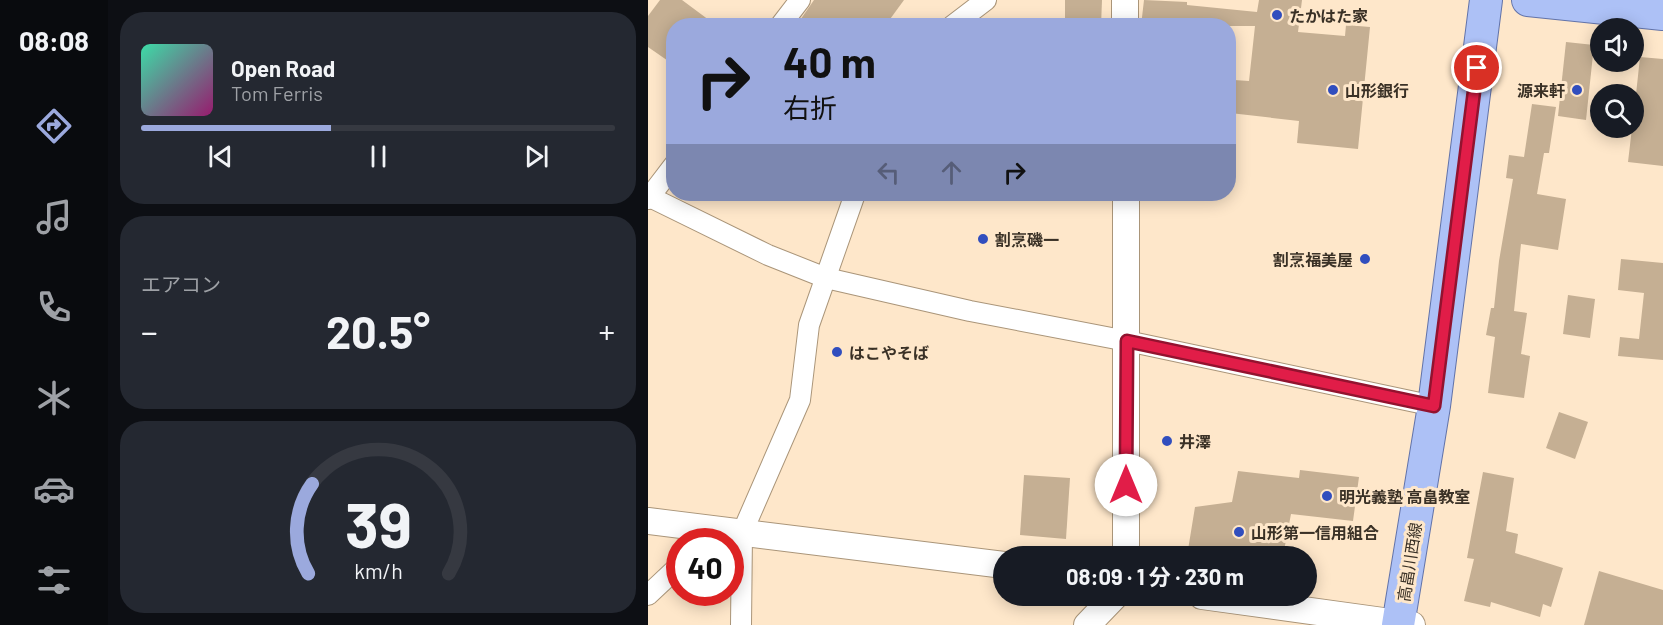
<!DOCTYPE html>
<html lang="ja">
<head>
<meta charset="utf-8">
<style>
	body { margin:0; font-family:Barlow,"Noto Sans JP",sans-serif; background:#242831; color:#f1f3f6; height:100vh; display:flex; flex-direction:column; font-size:22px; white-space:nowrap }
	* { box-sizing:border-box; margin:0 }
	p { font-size:20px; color:#9ea1a6 }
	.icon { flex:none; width:33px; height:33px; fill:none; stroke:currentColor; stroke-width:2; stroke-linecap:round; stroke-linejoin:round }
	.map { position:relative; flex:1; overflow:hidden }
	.panel { display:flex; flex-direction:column; gap:12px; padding:12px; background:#0d0f14; width:540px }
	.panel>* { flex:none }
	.banner { position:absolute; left:18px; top:18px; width:570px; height:183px; border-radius:24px; box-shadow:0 3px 15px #0003; background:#9ba9dd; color:#111; overflow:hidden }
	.controls { position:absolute; left:942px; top:18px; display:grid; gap:12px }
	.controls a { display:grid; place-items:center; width:54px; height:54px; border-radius:50%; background:#171b24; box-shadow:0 3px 15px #0003; font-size:30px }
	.speed { position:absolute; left:18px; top:528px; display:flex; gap:12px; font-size:30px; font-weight:700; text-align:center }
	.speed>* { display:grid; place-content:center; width:78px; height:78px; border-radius:50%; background:#171b24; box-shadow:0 3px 15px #0003; line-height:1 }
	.speed .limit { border:9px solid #d22; background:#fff; color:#111 }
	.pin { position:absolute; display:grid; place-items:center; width:51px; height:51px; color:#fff; margin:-26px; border:3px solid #fff; border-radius:50%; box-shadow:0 2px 6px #0007 }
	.me { position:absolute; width:66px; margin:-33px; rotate:0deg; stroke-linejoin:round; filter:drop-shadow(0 0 4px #0008) }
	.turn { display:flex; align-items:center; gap:21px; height:126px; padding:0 18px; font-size:27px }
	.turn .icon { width:78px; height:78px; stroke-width:2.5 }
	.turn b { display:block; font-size:42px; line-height:51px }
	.lanes { display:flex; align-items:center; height:57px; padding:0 18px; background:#0003; justify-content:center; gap:30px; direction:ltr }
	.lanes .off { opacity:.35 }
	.big { font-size:45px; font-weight:700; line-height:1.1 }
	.panel .card { flex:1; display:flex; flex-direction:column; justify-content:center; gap:9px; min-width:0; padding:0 21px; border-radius:24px; background:#242831 }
	.panel .dial { align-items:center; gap:0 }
	.dial svg { height:156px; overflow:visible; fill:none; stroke:#363941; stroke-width:7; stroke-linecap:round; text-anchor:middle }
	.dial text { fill:#f1f3f6; stroke:none }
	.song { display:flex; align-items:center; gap:18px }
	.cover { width:72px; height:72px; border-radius:9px; background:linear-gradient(135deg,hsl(160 70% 55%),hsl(320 70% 35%)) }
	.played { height:6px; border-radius:3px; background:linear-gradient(90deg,#9ba9dd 40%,#363941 40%) }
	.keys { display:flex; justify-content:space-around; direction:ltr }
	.heat { display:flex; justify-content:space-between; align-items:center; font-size:33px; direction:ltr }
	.trip { position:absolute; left:345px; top:546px; width:324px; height:60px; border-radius:30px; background:#171b24; box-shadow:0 3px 15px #0003; font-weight:700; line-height:60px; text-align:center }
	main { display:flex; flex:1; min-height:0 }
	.tabs { display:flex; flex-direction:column; width:108px; justify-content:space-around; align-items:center; background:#090b0e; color:#9ea1a6 }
	.tabs .icon { width:42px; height:42px }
	.tabs .on { color:#9ba9dd }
	.tabs b { font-size:27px; color:#f1f3f6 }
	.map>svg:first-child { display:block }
	.building { fill:#c5af93 }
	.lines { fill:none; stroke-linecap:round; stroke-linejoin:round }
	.minor-casing { stroke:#aa9579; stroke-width:22 }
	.tertiary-casing { stroke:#aa9579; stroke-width:28 }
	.primary-casing { stroke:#6273a9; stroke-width:34 }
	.minor { stroke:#fff; stroke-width:20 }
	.tertiary { stroke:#fff; stroke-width:26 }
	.primary { stroke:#adc1f6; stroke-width:32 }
	.route-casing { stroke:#92132f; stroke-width:15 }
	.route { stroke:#e11d48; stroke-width:10 }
	.poi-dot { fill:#314ebe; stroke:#fee7ca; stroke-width:2 }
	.labels { text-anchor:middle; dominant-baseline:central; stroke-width:6; stroke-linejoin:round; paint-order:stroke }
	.poi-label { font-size:16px; font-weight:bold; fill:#3a3126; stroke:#fee7ca; text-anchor:start }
	.street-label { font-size:16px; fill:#3a3126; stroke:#fee7ca }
</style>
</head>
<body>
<main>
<nav class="tabs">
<b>08:08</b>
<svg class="icon on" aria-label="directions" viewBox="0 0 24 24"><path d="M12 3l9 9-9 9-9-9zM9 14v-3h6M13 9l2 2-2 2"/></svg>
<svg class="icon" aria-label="music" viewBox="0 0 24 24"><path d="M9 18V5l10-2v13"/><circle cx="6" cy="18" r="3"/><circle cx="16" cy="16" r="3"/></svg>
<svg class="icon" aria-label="phone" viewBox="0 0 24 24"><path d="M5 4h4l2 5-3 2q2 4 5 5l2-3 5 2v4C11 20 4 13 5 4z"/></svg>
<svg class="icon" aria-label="climate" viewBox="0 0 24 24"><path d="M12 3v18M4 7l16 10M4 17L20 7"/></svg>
<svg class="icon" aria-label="car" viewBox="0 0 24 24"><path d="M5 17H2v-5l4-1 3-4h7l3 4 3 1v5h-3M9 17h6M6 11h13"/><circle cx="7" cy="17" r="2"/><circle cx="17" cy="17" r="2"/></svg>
<svg class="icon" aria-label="filters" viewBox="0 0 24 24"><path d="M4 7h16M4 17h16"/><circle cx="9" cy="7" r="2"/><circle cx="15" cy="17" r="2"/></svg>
</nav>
<section class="panel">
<div class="card">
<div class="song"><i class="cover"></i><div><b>Open Road</b><p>Tom Ferris</p></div></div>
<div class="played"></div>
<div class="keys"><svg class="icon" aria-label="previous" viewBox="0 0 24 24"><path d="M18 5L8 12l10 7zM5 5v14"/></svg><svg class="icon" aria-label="pause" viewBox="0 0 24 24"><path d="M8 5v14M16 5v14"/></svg><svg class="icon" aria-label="next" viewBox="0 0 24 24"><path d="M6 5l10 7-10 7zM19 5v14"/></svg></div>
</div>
<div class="card"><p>エアコン</p>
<div class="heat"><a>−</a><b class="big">20.5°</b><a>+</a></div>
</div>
<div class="card dial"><svg viewBox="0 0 100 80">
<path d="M14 69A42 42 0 1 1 86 69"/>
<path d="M14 69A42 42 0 0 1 16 23" stroke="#9ba9dd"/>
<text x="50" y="56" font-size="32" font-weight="700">39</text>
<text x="50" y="72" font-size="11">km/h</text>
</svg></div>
</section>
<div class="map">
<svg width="1015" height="625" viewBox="0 0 1015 625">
	<rect width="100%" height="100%" fill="#fee7ca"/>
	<!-- building -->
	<g class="building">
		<path d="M 12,0 L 34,0 L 69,26 L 26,26 L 26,65 L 0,47 L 0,16 Z"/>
		<path d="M 166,0 L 256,0 L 237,26 L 148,26 Z"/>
		<path d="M 417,0 L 454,0 L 453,26 L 417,26 Z"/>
		<path d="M 496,0 L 539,2 L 539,5 L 609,12 L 611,0 L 654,0 L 650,32 L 697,36 L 698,25 L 722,27 L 710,149 L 649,143 L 651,121 L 582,113 L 586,80 L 601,81 L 607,26 L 493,26 Z"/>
		<path d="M 918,42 L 946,45 L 938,120 L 910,116 Z"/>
		<path d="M 992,57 L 1015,59 L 1015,166 L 980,162 L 984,128 L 986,128 L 986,113 Z"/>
		<path d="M 884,104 L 908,107 L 901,153 L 896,153 L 889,194 L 918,199 L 910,250 L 873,244 L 866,311 L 879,313 L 873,354 L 882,356 L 876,398 L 840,393 L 847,337 L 838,335 L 843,308 L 846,308 L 851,261 L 865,179 L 858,178 L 861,155 L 876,157 Z"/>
		<path d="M 973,259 L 1015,263 L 1015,360 L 970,356 L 972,337 L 991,339 L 996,293 L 970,290 Z"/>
		<path d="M 920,295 L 947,299 L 942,338 L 915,334 Z"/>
		<path d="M 911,412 L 940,422 L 927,459 L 898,448 Z"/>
		<path d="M 652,470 L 711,477 L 705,521 L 643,514 L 635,556 L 539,556 L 547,507 L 584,502 L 590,471 L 651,478 Z"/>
		<path d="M 835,472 L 866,478 L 858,531 L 870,534 L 867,553 L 915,568 L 903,607 L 895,604 L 892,617 L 843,602 L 842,607 L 816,601 L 826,559 L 819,558 Z"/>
		<path d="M 376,475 L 422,478 L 418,539 L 372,535 Z"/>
		<path d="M 951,571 L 1015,590 L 1015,625 L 936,625 Z"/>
	</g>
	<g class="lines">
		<defs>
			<g id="minor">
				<path d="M 132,26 L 152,0"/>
				<path d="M 304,26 L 338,0"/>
				<path d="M 2,197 L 120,255 L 178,278 L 322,311 L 479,341 L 786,406"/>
				<path d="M 0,199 L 26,165"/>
				<path d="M 0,595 L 32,565"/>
				<path d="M 93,625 L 94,533 L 152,400 L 161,325 L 207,194"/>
			</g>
			<g id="tertiary">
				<path d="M 477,0 L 477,26"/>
				<path d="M 0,521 L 356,565"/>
				<path d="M 478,556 L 478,194"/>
				<path d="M 554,596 L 764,625"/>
				<path d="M 439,625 L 467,596"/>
			</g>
			<g id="primary">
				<path d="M 880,0 L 1015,14"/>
				<path d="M 750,625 L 786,406 L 838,0"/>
			</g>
		</defs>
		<!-- minor casing -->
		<use href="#minor" class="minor-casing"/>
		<!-- tertiary casing -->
		<use href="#tertiary" class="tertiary-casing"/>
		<!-- primary casing -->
		<use href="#primary" class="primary-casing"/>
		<!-- minor -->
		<use href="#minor" class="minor"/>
		<!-- tertiary -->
		<use href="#tertiary" class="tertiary"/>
		<!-- primary -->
		<use href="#primary" class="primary"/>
	</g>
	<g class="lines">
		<defs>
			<path id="route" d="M 478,485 L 479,341 L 786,406 L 829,68"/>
		</defs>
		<!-- route casing -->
		<use href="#route" class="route-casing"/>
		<!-- route -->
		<use href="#route" class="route"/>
	</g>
	<!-- markers -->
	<g class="poi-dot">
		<circle cx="629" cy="15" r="6"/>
		<circle cx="685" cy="90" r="6"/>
		<circle cx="929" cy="90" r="6"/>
		<circle cx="335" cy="239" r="6"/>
		<circle cx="717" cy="259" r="6"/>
		<circle cx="189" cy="352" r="6"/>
		<circle cx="519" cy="441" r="6"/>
		<circle cx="679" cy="496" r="6"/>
		<circle cx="591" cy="532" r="6"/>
	</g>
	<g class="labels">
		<!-- poi labels -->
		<g class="poi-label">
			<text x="641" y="15">たかはた家</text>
			<text x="697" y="90">山形銀行</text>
			<text x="917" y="90" text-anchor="end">源来軒</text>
			<text x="347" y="239">割烹磯一</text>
			<text x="705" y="259" text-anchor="end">割烹福美屋</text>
			<text x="201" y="352">はこやそば</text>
			<text x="531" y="441">井澤</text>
			<text x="691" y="496">明光義塾 高畠教室</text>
			<text x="603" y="532">山形第一信用組合</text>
		</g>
		<!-- street labels -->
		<g class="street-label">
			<text transform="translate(761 562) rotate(-81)">高畠川西線</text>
		</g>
	</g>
</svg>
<div class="controls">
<a><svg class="icon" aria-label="sound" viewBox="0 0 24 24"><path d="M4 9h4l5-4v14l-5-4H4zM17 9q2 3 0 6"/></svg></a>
<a><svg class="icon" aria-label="search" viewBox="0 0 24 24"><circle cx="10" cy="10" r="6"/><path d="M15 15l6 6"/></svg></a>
</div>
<div class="speed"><div class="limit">40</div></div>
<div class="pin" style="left:829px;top:68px;background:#d93025"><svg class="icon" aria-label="arrive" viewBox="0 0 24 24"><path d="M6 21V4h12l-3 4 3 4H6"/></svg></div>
<svg class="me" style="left:478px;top:485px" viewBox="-20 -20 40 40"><circle r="19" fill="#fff"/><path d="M0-13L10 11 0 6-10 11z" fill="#e11d48"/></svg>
<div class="trip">08:09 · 1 分 · 230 m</div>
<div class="banner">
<div class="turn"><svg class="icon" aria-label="right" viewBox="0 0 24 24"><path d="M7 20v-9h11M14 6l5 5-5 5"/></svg><div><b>40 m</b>右折</div></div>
<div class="lanes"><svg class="icon off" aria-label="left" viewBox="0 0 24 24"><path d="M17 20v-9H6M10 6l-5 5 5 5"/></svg><svg class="icon off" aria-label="ahead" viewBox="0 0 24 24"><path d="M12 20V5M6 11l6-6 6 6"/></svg><svg class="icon" aria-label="right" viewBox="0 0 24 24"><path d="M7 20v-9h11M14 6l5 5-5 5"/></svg></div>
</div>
</div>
</main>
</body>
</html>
